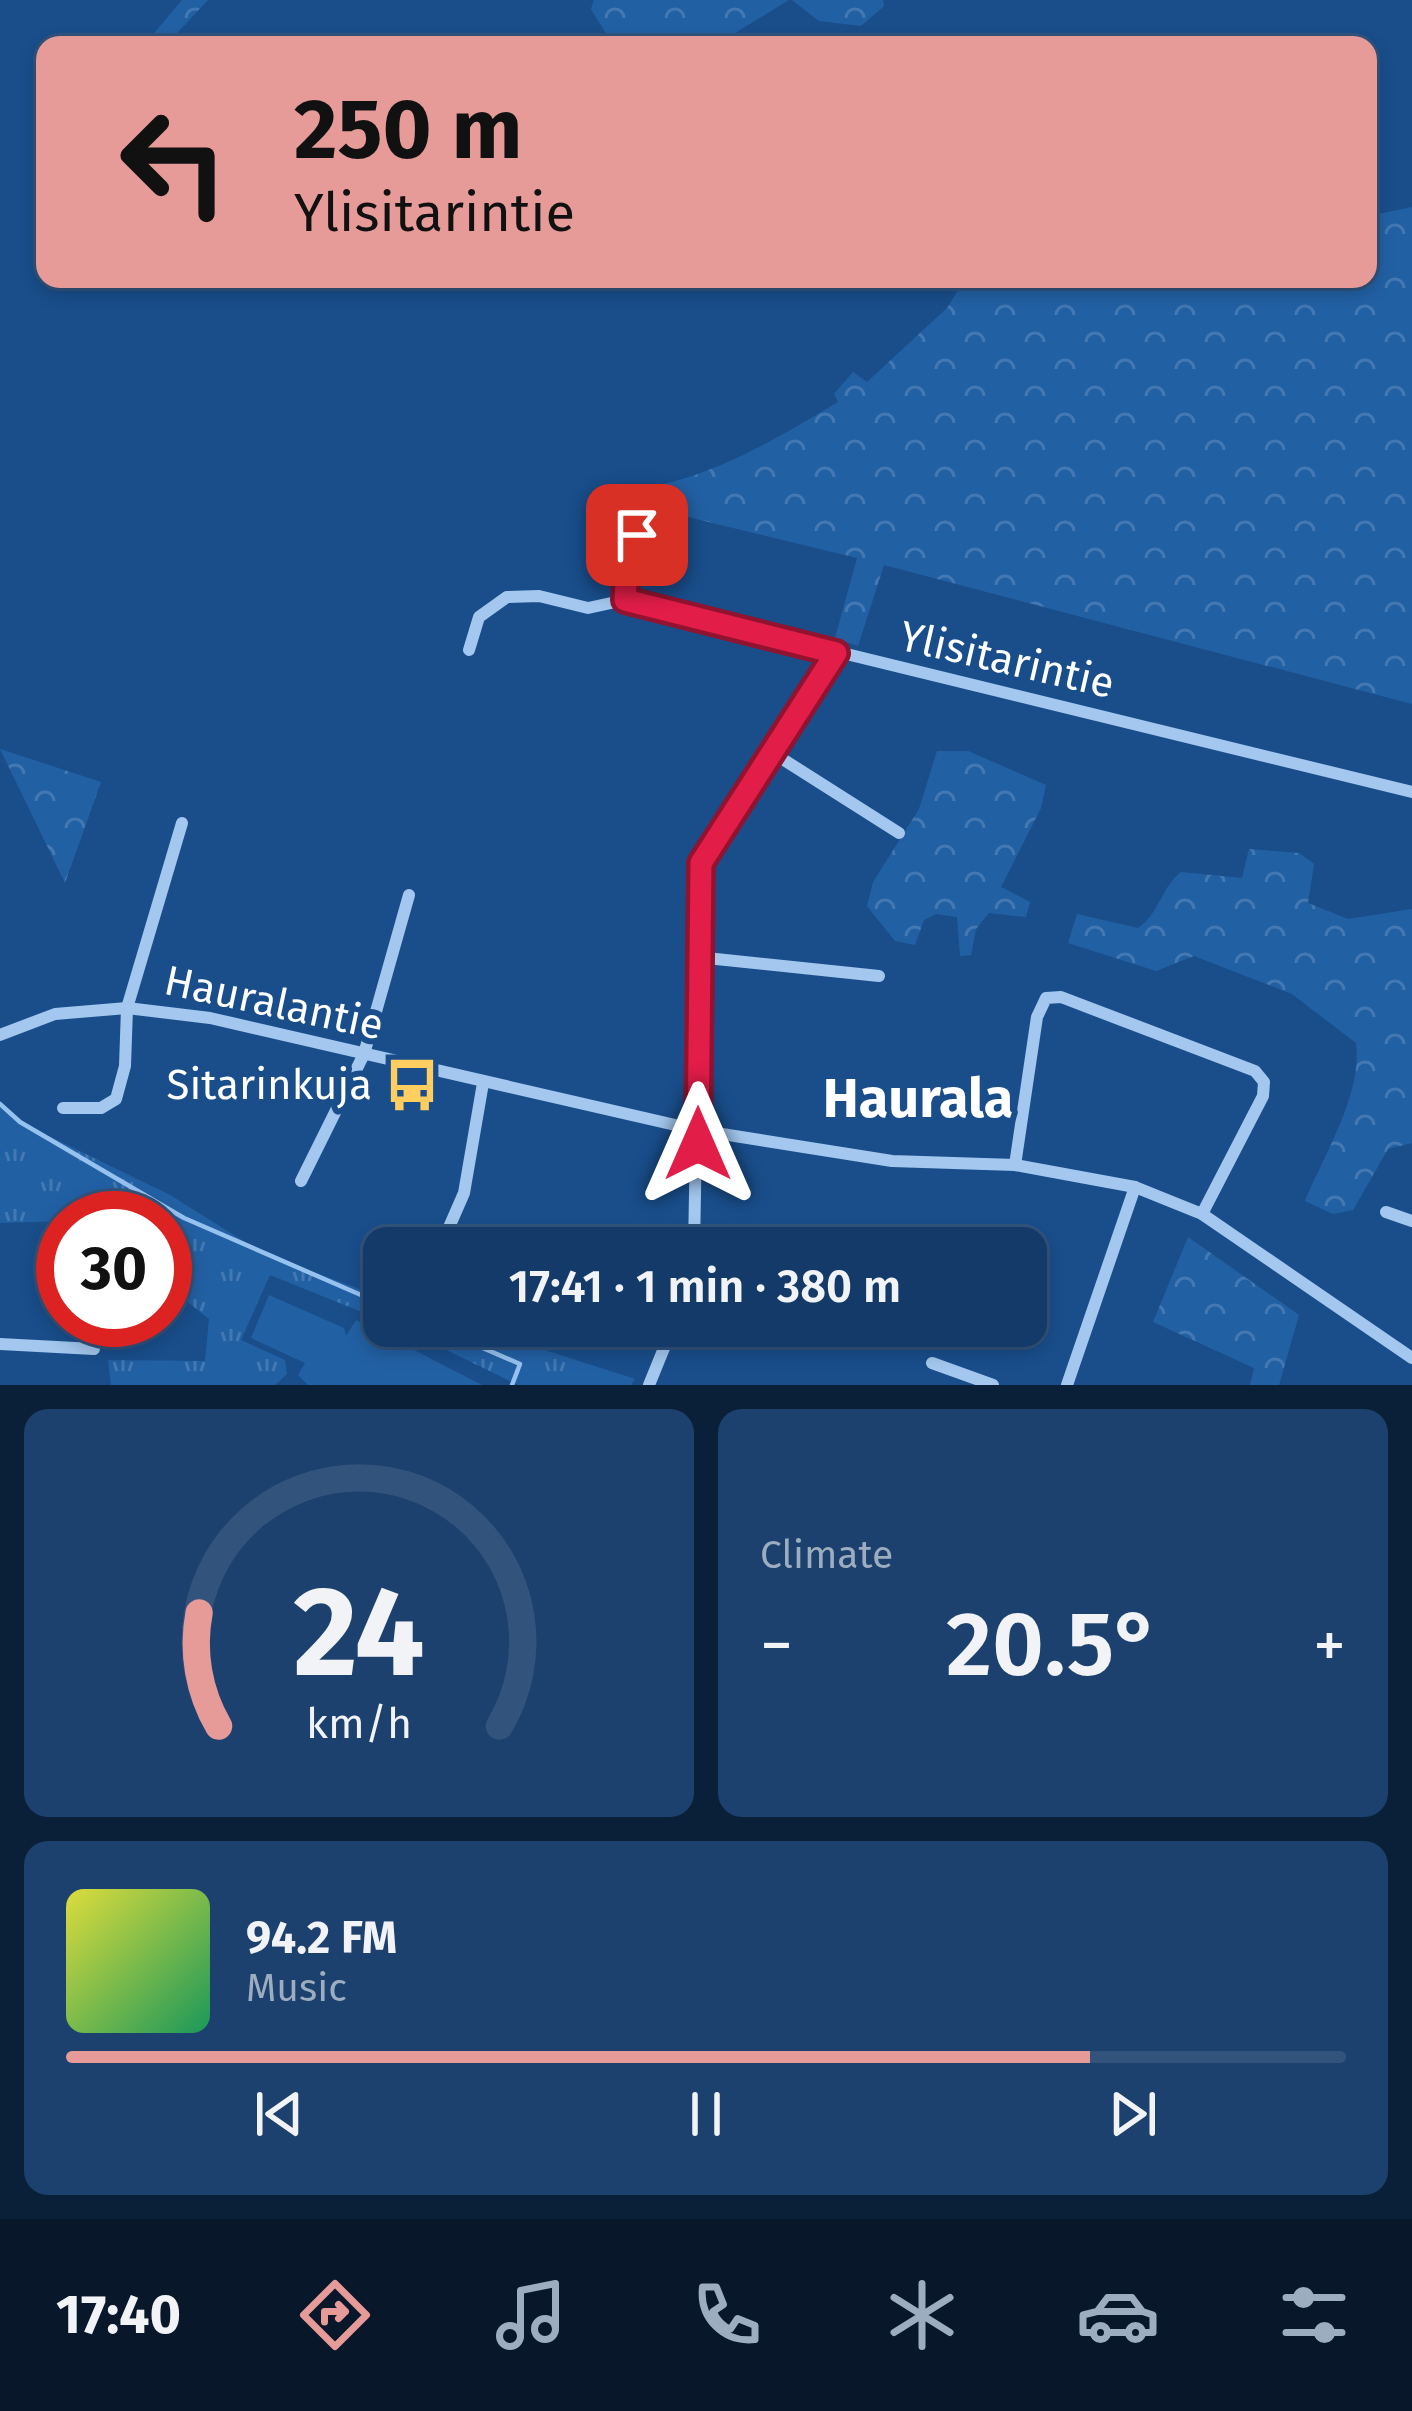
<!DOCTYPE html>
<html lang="en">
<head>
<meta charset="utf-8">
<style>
	body { margin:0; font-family:"Fira Sans",sans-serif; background:#1c416e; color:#f1f3f6; height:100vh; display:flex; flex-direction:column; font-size:45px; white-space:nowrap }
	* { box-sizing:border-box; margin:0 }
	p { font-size:39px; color:#9dadc0 }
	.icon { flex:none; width:66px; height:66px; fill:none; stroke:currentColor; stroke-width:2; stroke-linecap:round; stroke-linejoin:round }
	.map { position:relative; height:1385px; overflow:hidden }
	.side { display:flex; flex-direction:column; gap:24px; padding:24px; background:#0a2039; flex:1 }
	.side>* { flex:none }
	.hud { position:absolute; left:36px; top:36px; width:1341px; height:252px; border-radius:24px; box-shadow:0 6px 18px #0003,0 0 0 3px #32547c; background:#e69b98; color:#111; overflow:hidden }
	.speed { position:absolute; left:36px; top:1191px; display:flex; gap:24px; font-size:60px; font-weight:700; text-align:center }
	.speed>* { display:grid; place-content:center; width:156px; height:156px; border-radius:50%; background:#133a68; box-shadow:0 6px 18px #0003,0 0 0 3px #32547c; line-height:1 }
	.speed .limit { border:18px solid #d22; background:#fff; color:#111 }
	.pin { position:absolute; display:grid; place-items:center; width:102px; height:102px; color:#fff; margin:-51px; border-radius:24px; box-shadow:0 6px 18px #0006 }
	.me { position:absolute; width:132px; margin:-66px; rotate:0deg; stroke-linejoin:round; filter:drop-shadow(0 0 9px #0008) }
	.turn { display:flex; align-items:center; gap:42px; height:252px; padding:0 60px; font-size:54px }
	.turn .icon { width:156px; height:156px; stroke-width:2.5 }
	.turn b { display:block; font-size:84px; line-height:102px }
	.big { font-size:90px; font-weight:600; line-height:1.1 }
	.side .widget { flex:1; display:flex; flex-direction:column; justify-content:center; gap:18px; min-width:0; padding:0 42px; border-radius:24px; background:#1c416e }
	.side .dial { align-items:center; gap:0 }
	.dial svg { height:312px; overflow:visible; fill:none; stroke:#32547c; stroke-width:7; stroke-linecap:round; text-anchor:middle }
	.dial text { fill:#f1f3f6; stroke:none }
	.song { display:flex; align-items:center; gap:36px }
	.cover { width:144px; height:144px; border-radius:18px; background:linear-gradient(135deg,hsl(60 70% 55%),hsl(150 70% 35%)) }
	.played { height:12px; border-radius:6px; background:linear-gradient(90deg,#e69b98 80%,#32547c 80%) }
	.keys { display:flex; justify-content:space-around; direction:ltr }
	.heat { display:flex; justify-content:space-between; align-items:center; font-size:66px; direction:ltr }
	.side .tiles { flex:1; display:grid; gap:24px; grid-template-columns:1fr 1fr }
	.widget:last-child { grid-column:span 2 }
	.trip { position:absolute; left:363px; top:1227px; width:684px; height:120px; border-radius:24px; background:#133a68; box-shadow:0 6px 18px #0003,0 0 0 3px #32547c; font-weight:600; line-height:120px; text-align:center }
	.menu { display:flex; height:192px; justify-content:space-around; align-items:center; background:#08172a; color:#9dadc0 }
	.menu .icon { width:84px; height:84px }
	.menu .current { color:#e69b98 }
	.menu b { font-size:54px; color:#f1f3f6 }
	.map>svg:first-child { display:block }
	.grass { fill:url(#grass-tufts) }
	.forest { fill:url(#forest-crowns) }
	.pitch { fill:#2260a4 }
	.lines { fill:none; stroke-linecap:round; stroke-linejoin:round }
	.stream { stroke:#96c2f0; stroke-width:4.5 }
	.minor { stroke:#a3c7ee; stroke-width:12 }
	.route-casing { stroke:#92132f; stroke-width:30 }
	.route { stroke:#e11d48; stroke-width:21 }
	.labels { text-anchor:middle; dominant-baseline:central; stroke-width:12; stroke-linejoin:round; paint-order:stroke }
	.street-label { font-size:42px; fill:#fff; stroke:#194e8b }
	.poi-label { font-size:42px; fill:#fff; stroke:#194e8b; text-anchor:end }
	.district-label { font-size:54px; font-weight:bold; fill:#fff; stroke:#194e8b }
</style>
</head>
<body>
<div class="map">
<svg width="1412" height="1385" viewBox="0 0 1412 1385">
	<defs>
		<pattern id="grass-tufts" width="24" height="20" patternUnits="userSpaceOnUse" patternTransform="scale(3)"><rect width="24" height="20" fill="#2260a4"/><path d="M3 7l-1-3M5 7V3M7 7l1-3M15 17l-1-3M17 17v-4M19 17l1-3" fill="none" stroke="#4378b2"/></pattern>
		<pattern id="forest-crowns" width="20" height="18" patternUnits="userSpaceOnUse" patternTransform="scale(3)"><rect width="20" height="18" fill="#2260a4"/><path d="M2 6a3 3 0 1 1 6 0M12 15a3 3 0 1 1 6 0" fill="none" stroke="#4378b2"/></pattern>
	</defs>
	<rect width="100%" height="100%" fill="#194e8b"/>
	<!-- grass -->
	<g class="grass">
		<path d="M 0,1104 L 20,1122 L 170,1195 L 264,1254 L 384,1298 L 384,1321 L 270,1275 L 241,1340 L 285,1360 L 287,1374 L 275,1385 L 111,1385 L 108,1360 L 205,1361 L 209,1319 L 165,1284 L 165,1218 L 0,1223 Z"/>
		<path d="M 397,1326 L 470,1326 L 635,1379 L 631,1385 L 518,1385 Z"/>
	</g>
	<!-- forest -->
	<g class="forest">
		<path d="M 182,0 L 208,0 L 166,45 L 144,45 Z"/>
		<path d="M 594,0 L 789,0 L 715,45 L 613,45 L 591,9 Z"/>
		<path d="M 792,0 L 883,0 L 884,6 L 861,26 L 819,21 Z"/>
		<path d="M 1412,207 L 1412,704 L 884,565 L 858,646 L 835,638 L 857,558 L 593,494 C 691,490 756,451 838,402 L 834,394 L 853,372 L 867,382 L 947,308 L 965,279 L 1368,279 L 1368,216 Z"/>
		<path d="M 0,749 L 101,782 L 65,883 Z"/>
		<path d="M 937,751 L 968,751 L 1046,785 L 1041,808 L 1001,887 L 1030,902 L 1026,917 L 989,913 L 976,929 L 971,955 L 960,956 L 957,917 L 936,914 L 924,920 L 915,945 L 895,941 L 867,906 L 873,882 L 919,809 Z"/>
		<path d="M 1249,849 L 1299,853 L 1314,864 L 1308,903 L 1348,919 L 1412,909 L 1412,1143 L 1388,1149 L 1353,1210 L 1333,1214 L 1305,1201 C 1324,1155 1363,1093 1356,1043 L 1292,994 L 1194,956 L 1156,971 L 1068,943 L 1077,914 L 1138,928 C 1160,913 1160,889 1181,872 L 1242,878 Z"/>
		<path d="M 1188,1237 L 1299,1315 L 1279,1385 L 1250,1385 L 1254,1368 L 1153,1322 Z"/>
	</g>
	<!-- pitch -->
	<path class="pitch" d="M 269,1295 L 344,1328 L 346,1336 L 356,1320 L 482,1385 L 308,1385 L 298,1375 L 305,1363 L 251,1338 Z"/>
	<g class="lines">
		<!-- stream -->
		<g class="stream">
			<path d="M 0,1104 L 20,1122 L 184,1218 L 384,1305"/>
			<path d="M 432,1326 L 520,1364 L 512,1385"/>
		</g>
		<!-- minor -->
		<g class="minor">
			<path d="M 625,600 L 627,566 L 647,504"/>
			<path d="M 469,650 L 479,617 L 507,597 L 539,596 L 588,608 L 625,600 L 1412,792"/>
			<path d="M 773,753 L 899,833"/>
			<path d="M 697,957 L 879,976"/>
			<path d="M 0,1035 L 55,1014 L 127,1008 L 210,1018 L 697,1130 L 892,1161 L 1015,1165 L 1135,1187 L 1202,1214 L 1412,1358"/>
			<path d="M 63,1108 L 101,1108 L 116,1099 L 125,1066 L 127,1008 L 182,823"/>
			<path d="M 1015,1165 L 1037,1017 L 1046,998 L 1061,997 L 1255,1071 L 1264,1082 L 1263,1096 L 1202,1214"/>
			<path d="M 301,1181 L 364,1054 L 409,895"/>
			<path d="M 1386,1212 L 1412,1221"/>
			<path d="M 440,1248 L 464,1193 L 483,1083"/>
			<path d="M 694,1248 L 701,863 L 836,653"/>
			<path d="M 0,1344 L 94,1349"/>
			<path d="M 932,1363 L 993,1385"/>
			<path d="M 649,1385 L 673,1326"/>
			<path d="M 1067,1385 L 1135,1187"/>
		</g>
	</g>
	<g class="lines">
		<defs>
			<path id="route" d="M 637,535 L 627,566 L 625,600 L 836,653 L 701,863 L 698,1144"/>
		</defs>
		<!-- route casing -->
		<use href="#route" class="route-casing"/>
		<!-- route -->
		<use href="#route" class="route"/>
	</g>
	<!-- icons -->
	<defs>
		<symbol id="bus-bare" viewBox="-9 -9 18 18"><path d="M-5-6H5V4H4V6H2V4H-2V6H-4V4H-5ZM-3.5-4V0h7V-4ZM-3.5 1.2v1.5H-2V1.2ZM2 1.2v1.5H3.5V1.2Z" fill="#ffcd60" stroke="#194e8b" stroke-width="2.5" paint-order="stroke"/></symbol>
	</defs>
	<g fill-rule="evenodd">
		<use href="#bus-bare" x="374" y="1047" width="76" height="76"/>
	</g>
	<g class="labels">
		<!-- street labels -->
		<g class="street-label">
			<text transform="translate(1007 660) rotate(13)">Ylisitarintie</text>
			<text transform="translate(274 1003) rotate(12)">Hauralantie</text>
		</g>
		<!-- poi labels -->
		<g class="poi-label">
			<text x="372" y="1085">Sitarinkuja</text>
		</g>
		<!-- district labels -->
		<g class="district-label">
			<text x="918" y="1099">Haurala</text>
		</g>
	</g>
</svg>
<div class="speed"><div class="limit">30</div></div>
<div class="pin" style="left:637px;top:535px;background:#d93025"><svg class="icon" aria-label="arrive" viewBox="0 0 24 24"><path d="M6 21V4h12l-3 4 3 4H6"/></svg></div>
<svg class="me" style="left:698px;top:1144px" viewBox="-20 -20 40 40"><path d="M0-17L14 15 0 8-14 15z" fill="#e11d48" stroke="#fff" stroke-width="4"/></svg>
<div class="trip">17:41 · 1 min · 380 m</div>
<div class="hud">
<div class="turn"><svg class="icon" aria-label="left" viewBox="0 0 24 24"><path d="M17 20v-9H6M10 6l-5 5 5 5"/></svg><div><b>250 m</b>Ylisitarintie</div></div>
</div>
</div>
<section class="side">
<div class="tiles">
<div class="widget dial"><svg viewBox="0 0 100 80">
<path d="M14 69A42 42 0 1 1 86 69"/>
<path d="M14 69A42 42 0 0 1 9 40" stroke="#e69b98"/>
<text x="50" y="56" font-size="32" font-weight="700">24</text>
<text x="50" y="72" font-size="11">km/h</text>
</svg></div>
<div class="widget"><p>Climate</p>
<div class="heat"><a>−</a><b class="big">20.5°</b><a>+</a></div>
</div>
<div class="widget">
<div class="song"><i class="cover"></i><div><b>94.2 FM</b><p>Music</p></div></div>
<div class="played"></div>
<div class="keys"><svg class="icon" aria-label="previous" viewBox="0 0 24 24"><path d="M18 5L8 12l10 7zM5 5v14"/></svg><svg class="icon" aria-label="pause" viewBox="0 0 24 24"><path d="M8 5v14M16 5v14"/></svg><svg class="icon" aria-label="next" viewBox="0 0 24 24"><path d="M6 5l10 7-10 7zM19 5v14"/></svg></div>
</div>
</div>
</section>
<nav class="menu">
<b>17:40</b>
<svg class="icon current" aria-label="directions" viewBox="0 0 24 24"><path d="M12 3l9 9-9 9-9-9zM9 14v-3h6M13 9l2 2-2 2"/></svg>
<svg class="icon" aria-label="music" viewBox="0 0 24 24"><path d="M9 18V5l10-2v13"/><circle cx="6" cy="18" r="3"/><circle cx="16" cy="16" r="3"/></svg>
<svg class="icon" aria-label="phone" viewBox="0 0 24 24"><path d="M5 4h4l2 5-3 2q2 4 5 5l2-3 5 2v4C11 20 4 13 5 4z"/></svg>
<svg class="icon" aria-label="climate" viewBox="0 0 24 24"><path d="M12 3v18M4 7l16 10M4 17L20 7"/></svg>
<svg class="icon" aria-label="car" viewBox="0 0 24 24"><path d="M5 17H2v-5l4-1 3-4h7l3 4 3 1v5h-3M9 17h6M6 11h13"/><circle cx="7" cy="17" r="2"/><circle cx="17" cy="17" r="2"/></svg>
<svg class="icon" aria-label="filters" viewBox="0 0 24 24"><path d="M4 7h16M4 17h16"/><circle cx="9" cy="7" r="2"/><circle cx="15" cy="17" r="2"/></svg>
</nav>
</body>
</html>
